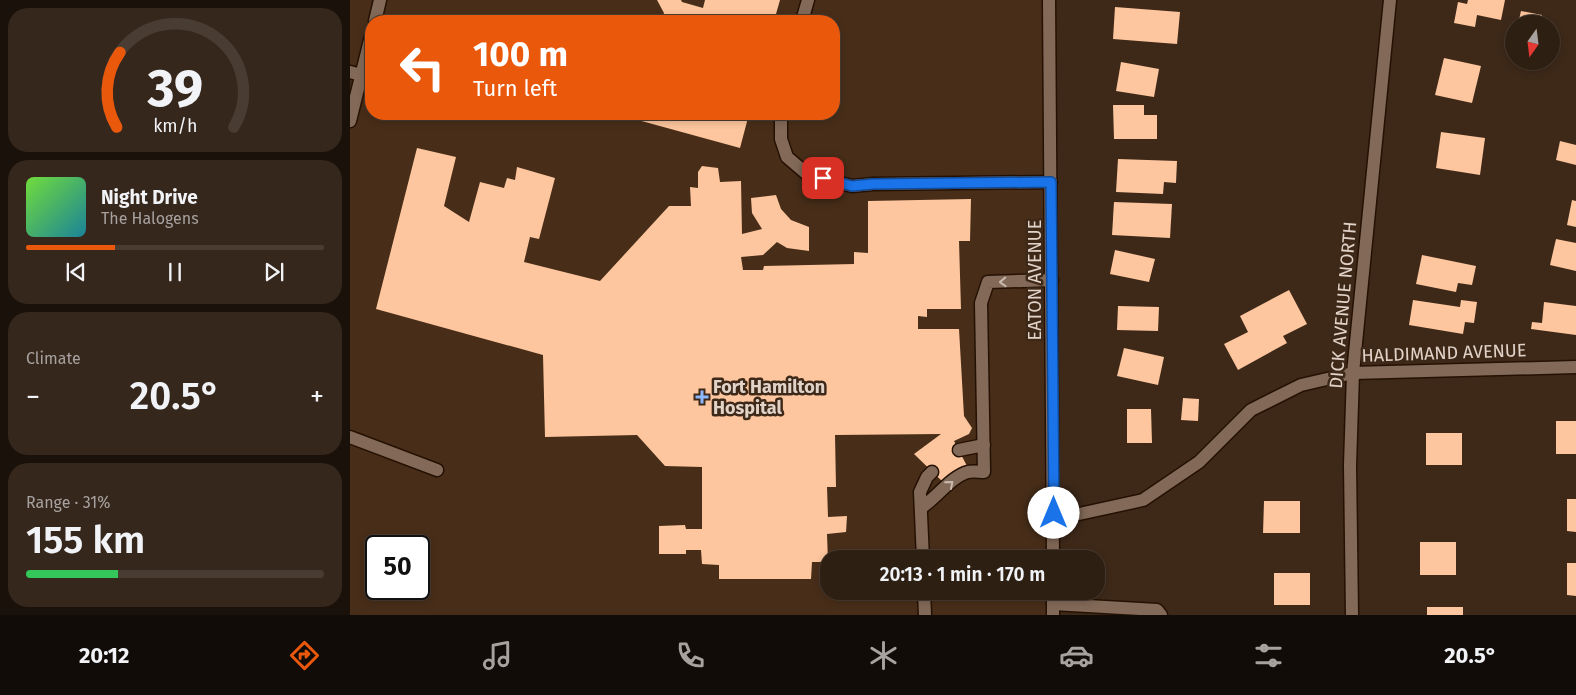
<!DOCTYPE html>
<html lang="en">
<head>
<meta charset="utf-8">
<style>
	body { margin:0; font-family:"Fira Sans",sans-serif; background:#36271c; color:#f1f3f6; height:100vh; display:flex; flex-direction:column; font-size:19px; white-space:nowrap }
	* { box-sizing:border-box; margin:0 }
	p { font-size:16px; color:#a7a2a0 }
	.icon { flex:none; width:28px; height:28px; fill:none; stroke:currentColor; stroke-width:2; stroke-linecap:round; stroke-linejoin:round }
	.map { position:relative; flex:1; overflow:hidden }
	.sheet { display:flex; flex-direction:column; gap:8px; padding:8px; background:#19110a; width:350px }
	.sheet>* { flex:none }
	.hud { position:absolute; left:15px; top:15px; width:475px; height:105px; border-radius:20px; box-shadow:0 2px 8px #0003,0 0 0 1px #493d33; background:#ea580c; color:#fff; overflow:hidden }
	.needle { width:32px; rotate:194deg }
	.controls { position:absolute; left:1155px; top:15px; display:grid; gap:10px }
	.controls a { display:grid; place-items:center; width:55px; height:55px; border-radius:50%; background:#2e1f13; box-shadow:0 2px 8px #0003,0 0 0 1px #493d33; font-size:25px }
	.speed { position:absolute; left:15px; top:535px; display:flex; gap:10px; font-size:25px; font-weight:700; text-align:center }
	.speed>* { display:grid; place-content:center; width:65px; height:65px; border-radius:50%; background:#2e1f13; box-shadow:0 2px 8px #0003,0 0 0 1px #493d33; line-height:1 }
	.speed .limit { border:2px solid #111; border-radius:8px; background:#fff; color:#111 }
	.pin { position:absolute; display:grid; place-items:center; width:42px; height:42px; color:#fff; margin:-21px; border-radius:10px; box-shadow:0 2px 8px #0006 }
	.me { position:absolute; width:55px; margin:-28px; rotate:0deg; stroke-linejoin:round; filter:drop-shadow(0 0 4px #0008) }
	.turn { display:flex; align-items:center; gap:18px; height:105px; padding:0 25px; font-size:22px }
	.turn .icon { width:65px; height:65px; stroke-width:2.5 }
	.turn b { display:block; font-size:35px; line-height:42px }
	.big { font-size:38px; font-weight:600; line-height:1.1 }
	.sheet .tile { flex:1; display:flex; flex-direction:column; justify-content:center; gap:8px; min-width:0; padding:0 18px; border-radius:20px; background:#36271c }
	.sheet .dial { align-items:center; gap:0 }
	.dial svg { height:130px; overflow:visible; fill:none; stroke:#493d33; stroke-width:7; stroke-linecap:round; text-anchor:middle }
	.dial text { fill:#f1f3f6; stroke:none }
	.song { display:flex; align-items:center; gap:15px }
	.cover { width:60px; height:60px; border-radius:8px; background:linear-gradient(135deg,hsl(100 70% 55%),hsl(190 70% 35%)) }
	.played { height:5px; border-radius:2px; background:linear-gradient(90deg,#ea580c 30%,#493d33 30%) }
	.keys { display:flex; justify-content:space-around; direction:ltr }
	.heat { display:flex; justify-content:space-between; align-items:center; font-size:28px; direction:ltr }
	.charge { height:8px; border-radius:4px; background:linear-gradient(90deg,#34c759 31%,#493d33 0) }
	.trip { position:absolute; left:470px; top:550px; width:285px; height:50px; border-radius:20px; background:#2e1f13; box-shadow:0 2px 8px #0003,0 0 0 1px #493d33; font-weight:600; line-height:50px; text-align:center }
	.menu { display:flex; height:80px; justify-content:space-around; align-items:center; background:#120c08; color:#a7a2a0 }
	.menu .icon { width:35px; height:35px }
	.menu .on { color:#ea580c }
	.menu b { font-size:22px; color:#f1f3f6 }
	main { display:flex; flex:1; min-height:0 }
	.map>svg:first-child { display:block }
	.built { fill:#482e19; fill-rule:evenodd }
	.building { fill:#fdc69e }
	.lines { fill:none; stroke-linecap:round; stroke-linejoin:round }
	.service-casing { stroke:#251103; stroke-width:15 }
	.minor-casing { stroke:#251103; stroke-width:15 }
	.secondary-casing { stroke:#251103; stroke-width:15 }
	.service { stroke:#836a58; stroke-width:12 }
	.minor { stroke:#836a58; stroke-width:12 }
	.secondary { stroke:#836a58; stroke-width:12 }
	.oneway { stroke:#cab9ad }
	.route-casing { stroke:#114b97; stroke-width:12 }
	.route { stroke:#1a73e8; stroke-width:9 }
	.poi-dot { fill:#8db9fc; stroke:#3e2919; stroke-width:2 }
	.labels { text-anchor:middle; dominant-baseline:central; stroke-width:5; stroke-linejoin:round; paint-order:stroke }
	.street-label { font-size:18px; fill:#e2d3c9; stroke:#3e2919 }
	.poi-label { font-size:18px; font-weight:bold; fill:#e2d3c9; stroke:#3e2919; text-anchor:start }
</style>
</head>
<body>
<main>
<section class="sheet">
<div class="tile dial"><svg viewBox="0 0 100 80">
<path d="M14 69A42 42 0 1 1 86 69"/>
<path d="M14 69A42 42 0 0 1 16 23" stroke="#ea580c"/>
<text x="50" y="56" font-size="32" font-weight="700">39</text>
<text x="50" y="72" font-size="11">km/h</text>
</svg></div>
<div class="tile">
<div class="song"><i class="cover"></i><div><b>Night Drive</b><p>The Halogens</p></div></div>
<div class="played"></div>
<div class="keys"><svg class="icon" aria-label="previous" viewBox="0 0 24 24"><path d="M18 5L8 12l10 7zM5 5v14"/></svg><svg class="icon" aria-label="pause" viewBox="0 0 24 24"><path d="M8 5v14M16 5v14"/></svg><svg class="icon" aria-label="next" viewBox="0 0 24 24"><path d="M6 5l10 7-10 7zM19 5v14"/></svg></div>
</div>
<div class="tile"><p>Climate</p>
<div class="heat"><a>−</a><b class="big">20.5°</b><a>+</a></div>
</div>
<div class="tile"><p>Range · 31%</p><b class="big">155 km</b><div class="charge"></div></div>
</section>
<div class="map">
<svg width="1226" height="615" viewBox="0 0 1226 615">
	<rect width="100%" height="100%" fill="#3e2919"/>
	<!-- built -->
	<path class="built" d="M 0,0 L 699,0 L 703,559 L 479,559 L 479,591 L 703,591 L 703,615 L 0,615 L 0,121 L 10,81 L 0,78 ZM 21,21 L 484,21 L 484,114 L 21,114 ZM 26,546 L 69,546 L 69,589 L 26,589 Z"/>
	<!-- building -->
	<g class="building">
		<path d="M 307,0 L 331,0 L 332,2 L 353,8 L 355,0 L 430,0 L 424,21 L 311,21 L 314,13 Z"/>
		<path d="M 1118,0 L 1155,0 L 1151,20 L 1127,15 L 1125,27 L 1104,23 L 1108,2 L 1117,4 Z"/>
		<path d="M 765,7 L 830,12 L 827,44 L 763,39 Z"/>
		<path d="M 1171,11 L 1192,15 L 1190,24 L 1168,24 Z"/>
		<path d="M 1094,58 L 1131,66 L 1122,103 L 1085,95 Z"/>
		<path d="M 771,62 L 809,69 L 804,97 L 766,91 Z"/>
		<path d="M 763,105 L 794,105 L 794,115 L 807,115 L 807,139 L 764,139 Z"/>
		<path d="M 266,114 L 399,114 L 390,148 Z"/>
		<path d="M 1091,132 L 1135,138 L 1130,175 L 1086,168 Z"/>
		<path d="M 1210,141 L 1226,145 L 1226,165 L 1206,160 Z"/>
		<path d="M 67,148 L 106,157 L 94,206 L 119,222 L 130,182 L 154,188 L 157,178 L 165,180 L 167,167 L 205,178 L 189,239 L 180,237 L 174,262 L 250,281 L 319,206 L 341,206 L 340,187 L 348,188 L 348,172 L 352,166 L 368,168 L 370,182 L 391,181 L 392,234 L 412,229 L 402,213 L 401,198 L 426,195 L 431,209 L 441,220 L 459,227 L 459,251 L 437,248 L 427,242 L 413,255 L 391,257 L 393,270 L 413,270 L 414,266 L 504,264 L 504,252 L 518,253 L 518,201 L 621,199 L 620,241 L 609,241 L 611,309 L 577,309 L 577,317 L 568,316 L 568,329 L 609,329 L 614,416 L 622,428 L 619,434 L 604,441 L 617,466 L 594,483 L 564,454 L 591,434 L 485,435 L 486,487 L 477,487 L 478,517 L 497,516 L 496,532 L 477,534 L 478,562 L 462,562 L 461,579 L 369,579 L 369,565 L 352,564 L 351,550 L 336,550 L 336,554 L 309,554 L 309,526 L 335,525 L 336,529 L 352,529 L 352,467 L 315,466 L 287,435 L 195,437 L 193,355 L 26,309 Z"/>
		<path d="M 768,159 L 827,161 L 826,183 L 814,182 L 813,194 L 766,192 Z"/>
		<path d="M 1222,200 L 1226,201 L 1226,227 L 1217,225 Z"/>
		<path d="M 764,202 L 822,204 L 820,238 L 762,235 Z"/>
		<path d="M 1206,239 L 1226,243 L 1226,271 L 1200,265 Z"/>
		<path d="M 765,250 L 805,259 L 799,282 L 760,274 Z"/>
		<path d="M 1072,255 L 1126,266 L 1122,285 L 1108,283 L 1106,292 L 1066,284 Z"/>
		<path d="M 939,290 L 957,324 L 933,336 L 937,343 L 888,370 L 874,344 L 898,332 L 890,316 Z"/>
		<path d="M 1063,300 L 1110,307 L 1111,300 L 1127,302 L 1124,323 L 1115,322 L 1113,334 L 1059,325 Z"/>
		<path d="M 1194,302 L 1226,306 L 1226,335 L 1181,329 L 1182,322 L 1192,323 Z"/>
		<path d="M 768,306 L 809,307 L 808,331 L 767,330 Z"/>
		<path d="M 774,348 L 814,357 L 808,385 L 767,376 Z"/>
		<path d="M 833,398 L 849,399 L 848,421 L 831,420 Z"/>
		<path d="M 777,409 L 801,409 L 802,443 L 777,443 Z"/>
		<rect x="1206" y="421" width="20" height="33"/>
		<rect x="1076" y="433" width="36" height="32"/>
		<path d="M 1217,499 L 1226,499 L 1226,532 L 1217,531 Z"/>
		<path d="M 914,501 L 950,501 L 950,533 L 913,533 Z"/>
		<rect x="1070" y="542" width="36" height="33"/>
		<path d="M 1217,563 L 1226,563 L 1226,596 L 1217,595 Z"/>
		<rect x="924" y="573" width="36" height="32"/>
		<rect x="1077" y="607" width="36" height="8"/>
	</g>
	<g class="lines">
		<defs>
			<g id="service">
				<path d="M 452,21 L 458,0"/>
				<path d="M 0,72 L 11,75"/>
				<path d="M 431,114 L 431,139 L 437,157 L 458,175 L 502,186 L 523,184 L 701,182"/>
				<path d="M 609,450 L 634,445"/>
				<path d="M 571,508 C 586,498 602,476 618,472 C 623,471 629,472 634,472 L 631,303 L 638,282 L 702,280"/>
				<path d="M 573,559 L 570,492 L 577,477 L 582,472"/>
				<path d="M 574,591 L 575,615"/>
				<path d="M 703,604 L 807,610 L 811,615"/>
			</g>
			<g id="minor">
				<path d="M 25,21 L 30,0"/>
				<path d="M 0,121 L 21,36"/>
				<path d="M 0,437 L 87,470"/>
				<path d="M 704,513 L 729,514 L 793,500 L 849,462 L 901,410 L 951,385 L 1003,373 L 1226,367"/>
				<path d="M 1002,615 L 1000,465 L 1003,373 L 1040,0"/>
			</g>
			<g id="secondary">
				<path d="M 699,0 L 703,559"/>
				<path d="M 703,615 L 703,591"/>
			</g>
		</defs>
		<!-- service casing -->
		<use href="#service" class="service-casing"/>
		<!-- minor casing -->
		<use href="#minor" class="minor-casing"/>
		<!-- secondary casing -->
		<use href="#secondary" class="secondary-casing"/>
		<!-- service -->
		<use href="#service" class="service"/>
		<!-- minor -->
		<use href="#minor" class="minor"/>
		<!-- secondary -->
		<use href="#secondary" class="secondary"/>
	</g>
	<!-- one-way arrows -->
	<defs><path id="oneway-chevron" d="M-2-3.5L2.5 0L-2 3.5" fill="none" stroke-width="1.6" stroke-linecap="round" stroke-linejoin="round" transform="scale(1.25)"/></defs>
	<g class="oneway">
		<use href="#oneway-chevron" transform="translate(653 282) rotate(178)"/>
		<use href="#oneway-chevron" transform="translate(600 484) rotate(-41)"/>
	</g>
	<g class="lines">
		<defs>
			<path id="route" d="M 473,178 L 502,186 L 523,184 L 701,182 L 704,513"/>
		</defs>
		<!-- route casing -->
		<use href="#route" class="route-casing"/>
		<!-- route -->
		<use href="#route" class="route"/>
	</g>
	<!-- markers -->
	<path class="poi-dot" d="M349.5 389.5h5v5h5v5h-5v5h-5v-5h-5v-5h5z"/>
	<g class="labels">
		<!-- street labels -->
		<g class="street-label">
			<text transform="translate(685 280) rotate(-90)">EATON AVENUE</text>
			<text transform="translate(993 305) rotate(-85)">DICK AVENUE NORTH</text>
			<text transform="translate(1094 353) rotate(-2)">HALDIMAND AVENUE</text>
		</g>
		<!-- poi labels -->
		<g class="poi-label">
			<text x="363" y="387">Fort Hamilton<tspan x="363" dy="21">Hospital</tspan></text>
		</g>
	</g>
</svg>
<div class="controls">
<a><svg class="needle" viewBox="-14 -14 28 28"><path d="M0-13l5 13h-10z" fill="#e53935"/><path d="M0 13l5-13h-10z" fill="#a7a2a0"/></svg></a>
</div>
<div class="speed"><div class="limit">50</div></div>
<div class="pin" style="left:473px;top:178px;background:#d93025"><svg class="icon" aria-label="arrive" viewBox="0 0 24 24"><path d="M6 21V4h12l-3 4 3 4H6"/></svg></div>
<svg class="me" style="left:704px;top:513px" viewBox="-20 -20 40 40"><circle r="19" fill="#fff"/><path d="M0-13L10 11 0 6-10 11z" fill="#1a73e8"/></svg>
<div class="trip">20:13 · 1 min · 170 m</div>
<div class="hud">
<div class="turn"><svg class="icon" aria-label="left" viewBox="0 0 24 24"><path d="M17 20v-9H6M10 6l-5 5 5 5"/></svg><div><b>100 m</b>Turn left</div></div>
</div>
</div>
</main>
<nav class="menu">
<b>20:12</b>
<svg class="icon on" aria-label="directions" viewBox="0 0 24 24"><path d="M12 3l9 9-9 9-9-9zM9 14v-3h6M13 9l2 2-2 2"/></svg>
<svg class="icon" aria-label="music" viewBox="0 0 24 24"><path d="M9 18V5l10-2v13"/><circle cx="6" cy="18" r="3"/><circle cx="16" cy="16" r="3"/></svg>
<svg class="icon" aria-label="phone" viewBox="0 0 24 24"><path d="M5 4h4l2 5-3 2q2 4 5 5l2-3 5 2v4C11 20 4 13 5 4z"/></svg>
<svg class="icon" aria-label="climate" viewBox="0 0 24 24"><path d="M12 3v18M4 7l16 10M4 17L20 7"/></svg>
<svg class="icon" aria-label="car" viewBox="0 0 24 24"><path d="M5 17H2v-5l4-1 3-4h7l3 4 3 1v5h-3M9 17h6M6 11h13"/><circle cx="7" cy="17" r="2"/><circle cx="17" cy="17" r="2"/></svg>
<svg class="icon" aria-label="filters" viewBox="0 0 24 24"><path d="M4 7h16M4 17h16"/><circle cx="9" cy="7" r="2"/><circle cx="15" cy="17" r="2"/></svg>
<b>20.5°</b>
</nav>
</body>
</html>
